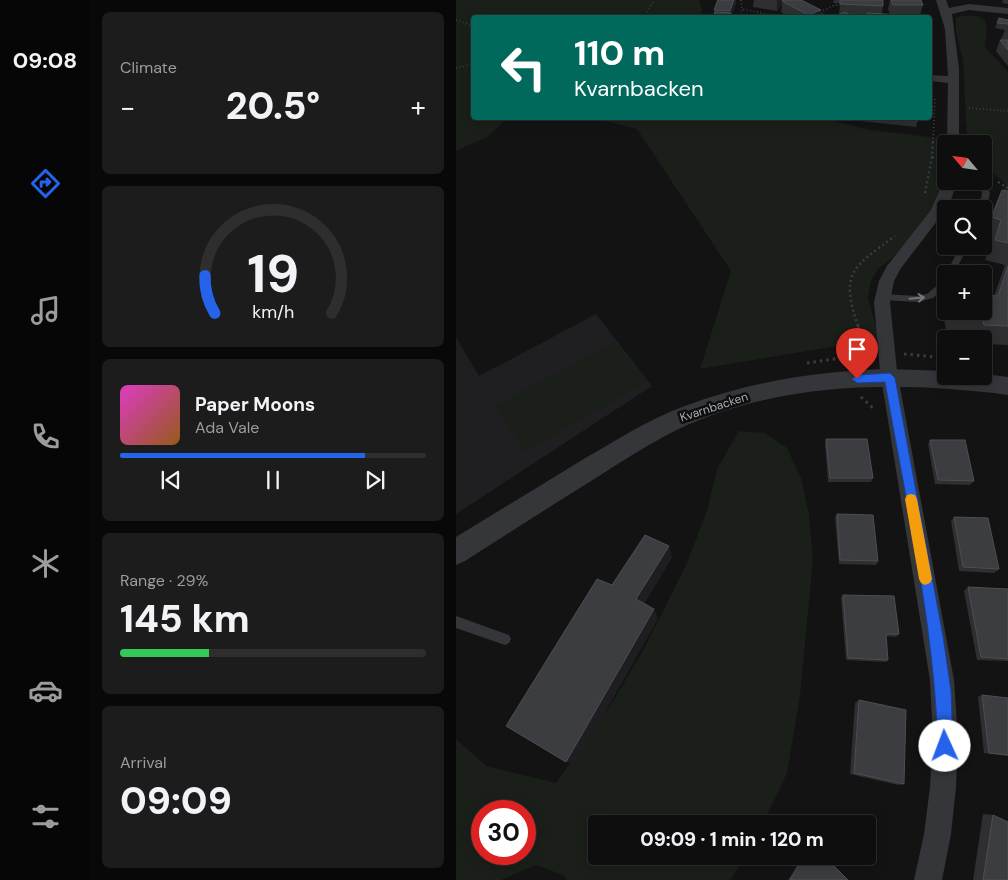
<!DOCTYPE html>
<html lang="en">
<head>
<meta charset="utf-8">
<style>
	body { margin:0; font-family:"DM Sans",sans-serif; background:#1c1c1d; color:#f1f3f6; height:100vh; display:flex; flex-direction:column; font-size:19px; white-space:nowrap }
	* { box-sizing:border-box; margin:0 }
	p { font-size:16px; color:#9b9c9e }
	.icon { flex:none; width:28px; height:28px; fill:none; stroke:currentColor; stroke-width:2; stroke-linecap:round; stroke-linejoin:round }
	.map { position:relative; flex:1; overflow:hidden }
	.panel { display:flex; flex-direction:column; gap:12px; padding:12px; background:#080808; width:366px }
	.panel>* { flex:none }
	.banner { position:absolute; left:15px; top:15px; width:461px; height:105px; border-radius:5px; box-shadow:0 2px 12px #0003,0 0 0 1px #2e2e2f; background:#00695c; color:#fff; overflow:hidden }
	.needle { width:32px; rotate:299deg }
	.controls { position:absolute; left:481px; top:135px; display:grid; gap:10px }
	.controls a { display:grid; place-items:center; width:55px; height:55px; border-radius:5px; background:#0e0e0f; box-shadow:0 2px 12px #0003,0 0 0 1px #2e2e2f; font-size:25px }
	.speed { position:absolute; left:15px; top:800px; display:flex; gap:10px; font-size:25px; font-weight:700; text-align:center }
	.speed>* { display:grid; place-content:center; width:65px; height:65px; border-radius:50%; background:#0e0e0f; box-shadow:0 2px 12px #0003,0 0 0 1px #2e2e2f; line-height:1 }
	.speed .limit { border:8px solid #d22; background:#fff; color:#111 }
	.pin { position:absolute; display:grid; place-items:center; width:42px; height:42px; color:#fff; margin:-51px -21px; border-radius:50% 50% 50% 0; rotate:-45deg; box-shadow:0 0 5px #0007 }
	.pin .icon { rotate:45deg }
	.me { position:absolute; width:55px; margin:-28px; rotate:358deg; stroke-linejoin:round; filter:drop-shadow(0 0 4px #0008) }
	.turn { display:flex; align-items:center; gap:18px; height:105px; padding:0 20px; font-size:22px }
	.turn .icon { width:65px; height:65px; stroke-width:2.5 }
	.turn b { display:block; font-size:35px; line-height:42px }
	.big { font-size:38px; font-weight:800; line-height:1.1 }
	.panel .card { flex:1; display:flex; flex-direction:column; justify-content:center; gap:8px; min-width:0; padding:0 18px; border-radius:8px; background:#1c1c1d }
	.panel .dial { align-items:center; gap:0 }
	.dial svg { height:130px; overflow:visible; fill:none; stroke:#2e2e2f; stroke-width:7; stroke-linecap:round; text-anchor:middle }
	.dial text { fill:#f1f3f6; stroke:none }
	.song { display:flex; align-items:center; gap:15px }
	.cover { width:60px; height:60px; border-radius:8px; background:linear-gradient(135deg,hsl(310 70% 55%),hsl(30 70% 35%)) }
	.played { height:5px; border-radius:2px; background:linear-gradient(90deg,#2563eb 80%,#2e2e2f 80%) }
	.keys { display:flex; justify-content:space-around; direction:ltr }
	.heat { display:flex; justify-content:space-between; align-items:center; font-size:28px; direction:ltr }
	.charge { height:8px; border-radius:4px; background:linear-gradient(90deg,#34c759 29%,#2e2e2f 0) }
	.trip { position:absolute; left:132px; top:815px; width:288px; height:50px; border-radius:5px; background:#0e0e0f; box-shadow:0 2px 12px #0003,0 0 0 1px #2e2e2f; font-weight:800; line-height:50px; text-align:center }
	main { display:flex; flex:1; min-height:0 }
	.menu { display:flex; flex-direction:column; width:90px; justify-content:space-around; align-items:center; background:#060606; color:#9b9c9e }
	.menu .icon { width:35px; height:35px }
	.menu .on { color:#2563eb }
	.menu b { font-size:22px; color:#f1f3f6 }
	.map>svg:first-child { display:block }
	.built { fill:#1f1f21 }
	.green { fill:#1a1f1a; fill-rule:evenodd }
	.lines { fill:none; stroke-linecap:round; stroke-linejoin:round }
	.path-far2 { stroke:#3b3c40; stroke-width:2; stroke-dasharray:1 2.5; stroke-linecap:butt }
	.path-far1 { stroke:#3b3c40; stroke-width:2.5; stroke-dasharray:2 3; stroke-linecap:butt }
	.path { stroke:#3b3c40; stroke-width:3; stroke-dasharray:2.5 4; stroke-linecap:butt }
	.service { fill:#343639; fill-rule:evenodd }
	.minor { fill:#343639; fill-rule:evenodd }
	.tertiary { fill:#343639; fill-rule:evenodd }
	.wall { fill:#2f2f32 }
	.shaded-wall { fill:#1e1e20 }
	.building { fill:#3c3d40; stroke:#4c4e52 }
	.oneway { stroke:#73767c }
	.route { fill:#2563eb; stroke:#184099 }
	.slow { fill:#f59e0b }
	.labels { text-anchor:middle; dominant-baseline:central; stroke-width:5; stroke-linejoin:round; paint-order:stroke }
	.street-label { font-size:12px; fill:#a6abb3; stroke:#0e0e0f }
</style>
</head>
<body>
<main>
<nav class="menu">
<b>09:08</b>
<svg class="icon on" aria-label="directions" viewBox="0 0 24 24"><path d="M12 3l9 9-9 9-9-9zM9 14v-3h6M13 9l2 2-2 2"/></svg>
<svg class="icon" aria-label="music" viewBox="0 0 24 24"><path d="M9 18V5l10-2v13"/><circle cx="6" cy="18" r="3"/><circle cx="16" cy="16" r="3"/></svg>
<svg class="icon" aria-label="phone" viewBox="0 0 24 24"><path d="M5 4h4l2 5-3 2q2 4 5 5l2-3 5 2v4C11 20 4 13 5 4z"/></svg>
<svg class="icon" aria-label="climate" viewBox="0 0 24 24"><path d="M12 3v18M4 7l16 10M4 17L20 7"/></svg>
<svg class="icon" aria-label="car" viewBox="0 0 24 24"><path d="M5 17H2v-5l4-1 3-4h7l3 4 3 1v5h-3M9 17h6M6 11h13"/><circle cx="7" cy="17" r="2"/><circle cx="17" cy="17" r="2"/></svg>
<svg class="icon" aria-label="filters" viewBox="0 0 24 24"><path d="M4 7h16M4 17h16"/><circle cx="9" cy="7" r="2"/><circle cx="15" cy="17" r="2"/></svg>
</nav>
<section class="panel">
<div class="card"><p>Climate</p>
<div class="heat"><a>−</a><b class="big">20.5°</b><a>+</a></div>
</div>
<div class="card dial"><svg viewBox="0 0 100 80">
<path d="M14 69A42 42 0 1 1 86 69"/>
<path d="M14 69A42 42 0 0 1 8 46" stroke="#2563eb"/>
<text x="50" y="56" font-size="32" font-weight="700">19</text>
<text x="50" y="72" font-size="11">km/h</text>
</svg></div>
<div class="card">
<div class="song"><i class="cover"></i><div><b>Paper Moons</b><p>Ada Vale</p></div></div>
<div class="played"></div>
<div class="keys"><svg class="icon" aria-label="previous" viewBox="0 0 24 24"><path d="M18 5L8 12l10 7zM5 5v14"/></svg><svg class="icon" aria-label="pause" viewBox="0 0 24 24"><path d="M8 5v14M16 5v14"/></svg><svg class="icon" aria-label="next" viewBox="0 0 24 24"><path d="M6 5l10 7-10 7zM19 5v14"/></svg></div>
</div>
<div class="card"><p>Range · 29%</p><b class="big">145 km</b><div class="charge"></div></div>
<div class="card"><p>Arrival</p><b class="big">09:09</b></div>
</section>
<div class="map">
<svg width="552" height="880" viewBox="0 0 552 880">
	<rect width="100%" height="100%" fill="#131314"/>
	<!-- built -->
	<path class="built" d="M 140,314 L 196,386 L 0,514 L 0,337 L 23,376 Z"/>
	<!-- green -->
	<g class="green">
		<path d="M 0,0 L 243,0 L 246,10 L 244,18 L 18,18 L 18,118 L 52,118 L 31,137 L 0,151 Z"/>
		<path d="M 508,16 L 521,16 L 529,20 L 531,30 L 529,47 L 552,72 L 552,214 L 537,210 L 550,184 L 528,166 L 528,144 L 511,143 L 507,60 L 500,31 L 500,17 Z"/>
		<path d="M 137,118 L 365,118 L 415,130 L 490,139 L 487,178 L 480,204 L 441,254 L 423,268 L 415,280 L 412,297 L 423,339 L 244,369 L 275,271 L 181,129 Z"/>
		<path d="M 158,342 L 191,381 L 69,452 L 39,406 Z"/>
		<path d="M 283,431 L 309,433 L 331,448 L 345,478 L 353,514 L 357,560 L 344,696 L 331,773 L 307,824 L 141,824 L 141,856 L 290,856 L 274,880 L 111,880 L 107,875 L 80,865 L 45,880 L 0,880 L 0,739 L 30,766 L 100,783 L 156,703 L 190,645 L 231,563 L 251,511 L 261,469 ZM 26,811 L 69,811 L 69,854 L 26,854 Z"/>
	</g>
	<g class="lines">
		<!-- path-far2 -->
		<g class="path-far2">
			<path d="M 285,0 L 286,9"/>
			<path d="M 363,11 L 373,18"/>
			<path d="M 364,12 L 379,5 L 387,5"/>
			<path d="M 187,18 L 198,0"/>
			<path d="M 284,18 L 286,9 L 330,18"/>
			<path d="M 0,20 L 18,26"/>
			<path d="M 0,68 L 18,64"/>
			<path d="M 513,108 L 552,111"/>
			<path d="M 477,142 L 479,97"/>
		</g>
		<!-- path-far1 -->
		<g class="path-far1">
			<path d="M 476,157 L 490,160"/>
			<path d="M 542,182 L 552,188"/>
			<path d="M 469,193 L 476,157 L 477,141"/>
			<path d="M 402,326 C 383,271 398,267 439,236"/>
		</g>
		<!-- path -->
		<g class="path">
			<path d="M 402,325 L 409,351"/>
			<path d="M 448,354 L 490,358"/>
			<path d="M 351,363 L 412,354"/>
			<path d="M 405,397 L 419,410"/>
		</g>
		<!-- service -->
		<g class="service">
			<path d="M 521,181 L 528,181 L 534,193 L 530,211 L 523,209 L 526,193 Z"/>
			<path d="M 504,246 L 512,246 L 498,274 L 490,274 Z"/>
			<path d="M 490,278 L 490,286 L 477,298 L 462,302 L 426,300 L 422,297 L 426,294 L 462,296 L 471,294 Z"/>
			<path d="M 0,616 L 53,635 L 55,639 L 53,643 L 49,645 L 0,628 Z"/>
		</g>
		<!-- minor -->
		<g class="minor">
			<path d="M 480,0 L 490,0 L 493,8 L 513,4 L 552,8 L 552,14 L 513,10 L 496,14 L 503,69 L 503,144 L 491,144 L 492,83 L 474,81 L 474,75 L 492,76 L 489,29 Z"/>
			<path d="M 489,178 L 490,181 L 501,181 L 496,197 L 488,212 L 445,268 L 438,281 L 434,302 L 441,371 L 498,680 L 502,739 L 500,787 L 495,834 L 486,880 L 458,880 L 468,834 L 474,787 L 477,739 L 474,680 L 424,371 L 418,302 L 423,281 L 431,266 L 475,210 Z"/>
		</g>
		<!-- tertiary -->
		<path class="tertiary" d="M 433,369 L 490,371 L 490,376 L 528,376 L 528,374 L 552,377 L 552,395 C 450,382 343,381 246,419 C 209,433 176,455 143,476 C 98,504 54,532 9,561 L 0,565 L 0,537 C 42,511 84,486 126,460 C 159,441 193,419 229,406 C 295,381 363,371 433,369 Z"/>
	</g>
	<!-- wall -->
	<g class="wall">
		<path d="M 261,0 L 280,0 L 280,3 L 275,18 L 257,18 L 258,10 Z"/>
		<path d="M 298,0 L 326,0 L 326,1 L 365,10 L 364,18 L 336,18 L 325,12 L 326,5 L 321,11 L 297,7 Z"/>
		<path d="M 378,0 L 427,0 L 427,6 L 426,14 L 434,14 L 432,9 L 434,0 L 465,0 L 467,5 L 464,15 L 466,18 L 410,18 L 410,16 L 383,14 L 384,3 L 377,3 Z"/>
		<path d="M 547,0 L 552,0 L 552,4 L 546,3 Z"/>
		<path d="M 543,18 L 552,20 L 552,66 L 540,51 L 544,40 L 546,40 L 545,39 L 549,30 L 539,28 Z"/>
		<path d="M 405,118 L 462,118 L 460,127 L 405,121 Z"/>
		<path d="M 546,190 L 552,191 L 552,345 L 528,344 L 528,339 L 517,339 L 516,331 L 490,330 L 487,313 L 490,307 L 490,311 L 528,311 L 538,296 L 549,265 L 529,260 L 536,240 L 528,238 L 528,236 L 537,210 Z"/>
		<path d="M 370,439 L 417,478 L 415,482 L 372,482 L 369,444 Z"/>
		<path d="M 474,440 L 518,481 L 514,485 L 479,484 L 472,444 Z"/>
		<path d="M 381,514 L 422,561 L 420,565 L 383,564 L 379,518 Z"/>
		<path d="M 498,517 L 543,569 L 538,573 L 503,571 L 495,521 Z"/>
		<path d="M 512,587 L 552,589 L 552,661 L 521,660 L 508,591 Z"/>
		<path d="M 387,595 L 443,634 L 440,637 L 430,636 L 432,660 L 430,662 L 390,660 L 385,598 Z"/>
		<path d="M 526,695 L 552,698 L 552,756 L 528,753 L 522,697 Z"/>
		<path d="M 403,700 L 448,784 L 442,785 L 394,774 L 399,703 Z"/>
		<path d="M 527,814 L 537,815 L 552,880 L 517,880 Z"/>
		<path d="M 347,856 L 368,856 L 392,880 L 332,880 Z"/>
	</g>
	<!-- shaded-wall -->
	<g class="shaded-wall">
		<path d="M 278,0 L 280,0 L 280,3 L 275,18 L 273,18 L 274,11 Z"/>
		<path d="M 321,0 L 326,0 L 326,5 L 321,11 Z"/>
		<path d="M 365,10 L 364,18 L 352,18 L 352,15 Z"/>
		<path d="M 213,546 L 216,558 L 185,609 L 180,599 Z"/>
		<path d="M 198,609 L 202,619 L 120,764 L 110,762 Z"/>
	</g>
	<!-- building -->
	<g class="building">
		<path d="M 262,0 L 278,0 L 274,11 L 258,10 Z"/>
		<path d="M 329,0 L 345,0 L 365,10 L 352,15 L 326,1 Z"/>
		<path d="M 384,0 L 427,0 L 427,6 L 384,4 Z"/>
		<path d="M 435,0 L 465,0 L 467,5 L 437,5 Z"/>
		<path d="M 259,12 L 275,13 L 273,18 L 257,18 Z"/>
		<path d="M 389,12 L 400,18 L 374,18 Z"/>
		<path d="M 411,13 L 466,16 L 466,18 L 411,18 Z"/>
		<path d="M 543,18 L 552,20 L 552,24 L 541,23 Z"/>
		<path d="M 544,40 L 552,40 L 552,50 Z"/>
		<path d="M 428,118 L 462,118 L 462,121 Z"/>
		<path d="M 546,190 L 552,191 L 552,243 L 539,240 L 545,220 L 536,217 Z"/>
		<path d="M 552,266 L 552,326 L 528,325 L 525,312 L 503,311 L 528,311 L 528,295 L 542,296 Z"/>
		<path d="M 370,439 L 411,439 L 417,478 L 374,478 Z"/>
		<path d="M 474,440 L 509,440 L 518,481 L 482,480 Z"/>
		<path d="M 381,514 L 417,515 L 422,561 L 384,560 Z"/>
		<path d="M 498,517 L 532,518 L 543,569 L 507,567 Z"/>
		<path d="M 189,535 L 213,546 L 180,599 L 198,609 L 110,762 L 50,726 L 141,579 L 156,585 Z"/>
		<path d="M 512,587 L 552,589 L 552,659 L 525,657 Z"/>
		<path d="M 387,595 L 438,596 L 443,634 L 430,634 L 432,660 L 392,658 Z"/>
		<path d="M 526,695 L 552,698 L 552,755 L 533,753 Z"/>
		<path d="M 403,700 L 450,710 L 448,784 L 398,773 Z"/>
		<path d="M 537,815 L 552,822 L 552,880 L 527,880 Z"/>
		<path d="M 349,856 L 368,856 L 392,880 L 334,880 Z"/>
	</g>
	<!-- one-way arrows -->
	<defs><path id="oneway-shaft" d="M-6 0H5M1.5-3L5.5 0L1.5 3" fill="none" stroke-width="1.6" stroke-linecap="round" stroke-linejoin="round" transform="scale(1.25)"/></defs>
	<use class="oneway" href="#oneway-shaft" transform="translate(461 298) rotate(-5)"/>
	<!-- route -->
	<path class="route" d="M 434,373 L 439,378 L 487,636 L 495,691 L 497,746 L 495,751 L 489,753 L 484,751 L 482,746 C 478,624 450,502 429,382 L 401,383 L 396,379 L 401,375 Z"/>
	<!-- slow -->
	<path class="slow" d="M 455,494 L 459,495 L 461,499 L 476,579 L 474,583 L 469,585 L 465,583 L 463,579 L 449,499 L 451,495 Z"/>
	<g class="labels">
		<!-- street labels -->
		<g class="street-label">
			<text transform="translate(258 407) rotate(-18)">Kvarnbacken</text>
		</g>
	</g>
</svg>
<div class="controls">
<a><svg class="needle" viewBox="-14 -14 28 28"><path d="M0-13l5 13h-10z" fill="#e53935"/><path d="M0 13l5-13h-10z" fill="#9b9c9e"/></svg></a>
<a><svg class="icon" aria-label="search" viewBox="0 0 24 24"><circle cx="10" cy="10" r="6"/><path d="M15 15l6 6"/></svg></a>
<a>+</a>
<a>−</a>
</div>
<div class="speed"><div class="limit">30</div></div>
<div class="pin" style="left:401px;top:379px;background:#d93025"><svg class="icon" aria-label="arrive" viewBox="0 0 24 24"><path d="M6 21V4h12l-3 4 3 4H6"/></svg></div>
<svg class="me" style="left:489px;top:746px" viewBox="-20 -20 40 40"><circle r="19" fill="#fff"/><path d="M0-13L10 11 0 6-10 11z" fill="#2563eb"/></svg>
<div class="trip">09:09 · 1 min · 120 m</div>
<div class="banner">
<div class="turn"><svg class="icon" aria-label="left" viewBox="0 0 24 24"><path d="M17 20v-9H6M10 6l-5 5 5 5"/></svg><div><b>110 m</b>Kvarnbacken</div></div>
</div>
</div>
</main>
</body>
</html>
